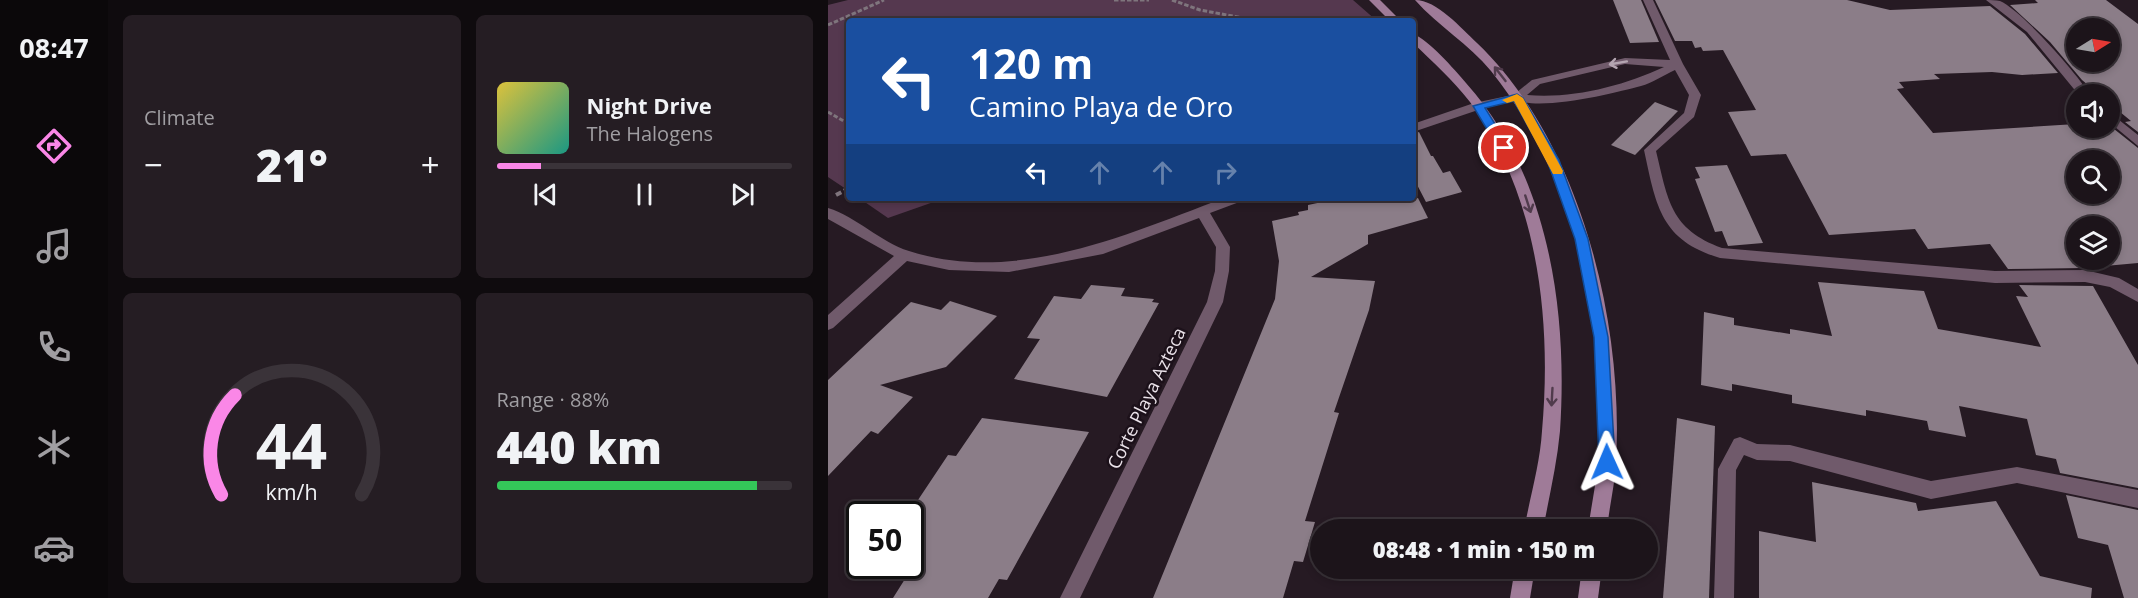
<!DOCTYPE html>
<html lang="en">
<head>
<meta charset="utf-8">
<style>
	body { margin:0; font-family:"Open Sans",sans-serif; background:#251d23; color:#f1f3f6; height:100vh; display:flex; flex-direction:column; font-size:22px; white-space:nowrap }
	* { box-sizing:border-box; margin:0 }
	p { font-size:20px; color:#a09ea2 }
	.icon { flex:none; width:33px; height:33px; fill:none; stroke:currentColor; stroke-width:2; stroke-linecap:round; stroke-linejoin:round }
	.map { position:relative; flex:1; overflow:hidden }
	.side { display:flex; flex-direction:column; gap:15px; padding:15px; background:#0f0b0e; width:720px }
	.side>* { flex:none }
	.top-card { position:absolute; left:18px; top:18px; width:570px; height:183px; border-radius:6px; box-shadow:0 3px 9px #0003,0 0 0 2px #3a3339; background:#1a4fa0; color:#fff; overflow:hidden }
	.needle { width:39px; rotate:79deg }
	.fabs { position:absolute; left:1238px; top:18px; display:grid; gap:12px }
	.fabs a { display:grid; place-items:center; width:54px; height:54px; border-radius:50%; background:#1c141a; box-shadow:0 3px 9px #0003,0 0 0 2px #3a3339; font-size:30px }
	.speed { position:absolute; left:18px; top:501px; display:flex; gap:12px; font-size:30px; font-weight:700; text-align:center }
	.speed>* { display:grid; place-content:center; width:78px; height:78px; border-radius:50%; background:#1c141a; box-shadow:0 3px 9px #0003,0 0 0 2px #3a3339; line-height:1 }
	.speed .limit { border:3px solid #111; border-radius:9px; background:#fff; color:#111 }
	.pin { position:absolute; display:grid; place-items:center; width:51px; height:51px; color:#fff; margin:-26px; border:3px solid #fff; border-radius:50%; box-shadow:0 2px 6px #0007 }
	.me { position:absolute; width:66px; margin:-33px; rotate:359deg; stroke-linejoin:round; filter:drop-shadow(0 0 4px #0008) }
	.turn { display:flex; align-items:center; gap:21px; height:126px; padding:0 24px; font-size:27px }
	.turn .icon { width:78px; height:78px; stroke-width:2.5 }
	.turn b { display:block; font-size:42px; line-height:51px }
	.lanes { display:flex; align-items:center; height:57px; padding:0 24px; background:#0003; justify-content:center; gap:30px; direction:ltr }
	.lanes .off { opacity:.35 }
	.big { font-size:45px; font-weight:800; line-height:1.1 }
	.side .widget { flex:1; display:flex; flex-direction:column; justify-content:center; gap:9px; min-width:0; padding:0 21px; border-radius:9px; background:#251d23 }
	.side .dial { align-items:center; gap:0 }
	.dial svg { height:156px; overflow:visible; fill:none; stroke:#3a3339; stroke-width:7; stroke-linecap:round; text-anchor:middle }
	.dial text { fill:#f1f3f6; stroke:none }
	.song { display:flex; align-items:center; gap:18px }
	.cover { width:72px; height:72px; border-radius:9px; background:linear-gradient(135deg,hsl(50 70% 55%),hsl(170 70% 35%)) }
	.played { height:6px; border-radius:3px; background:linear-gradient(90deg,#fa87e7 15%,#3a3339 15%) }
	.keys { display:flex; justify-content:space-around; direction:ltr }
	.heat { display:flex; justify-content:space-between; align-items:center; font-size:33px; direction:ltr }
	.charge { height:9px; border-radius:4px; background:linear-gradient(90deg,#34c759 88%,#3a3339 0) }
	.side .tiles { flex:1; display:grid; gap:15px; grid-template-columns:repeat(2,1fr) }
	.trip { position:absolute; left:482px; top:519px; width:348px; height:60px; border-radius:30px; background:#1c141a; box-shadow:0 3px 9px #0003,0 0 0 2px #3a3339; font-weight:800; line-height:60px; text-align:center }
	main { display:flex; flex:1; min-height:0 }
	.tabs { display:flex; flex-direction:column; width:108px; justify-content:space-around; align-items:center; background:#0b080a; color:#a09ea2 }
	.tabs .icon { width:42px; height:42px }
	.tabs .on { color:#fa87e7 }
	.tabs b { font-size:27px; color:#f1f3f6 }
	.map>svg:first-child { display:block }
	.green { fill:#55384f }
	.building { fill:#8b7d88; fill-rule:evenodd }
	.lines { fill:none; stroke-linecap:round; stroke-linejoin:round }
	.path-far1 { stroke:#7f757d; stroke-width:3; stroke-dasharray:4.5 2; stroke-linecap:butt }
	.path { stroke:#7f757d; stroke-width:4; stroke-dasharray:6 3; stroke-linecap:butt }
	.service { fill:#705a6b; fill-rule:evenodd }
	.minor { fill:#705a6b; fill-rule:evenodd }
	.secondary { fill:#9f7b98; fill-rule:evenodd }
	.oneway { stroke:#b4a5b1 }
	.oneway2 { stroke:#503b4c }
	.route { fill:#1a73e8; stroke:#114b97; stroke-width:1.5 }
	.slow { fill:#f59e0b }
	.labels { text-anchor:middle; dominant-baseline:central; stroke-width:5; stroke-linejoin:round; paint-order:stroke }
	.street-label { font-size:18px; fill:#ebe3ea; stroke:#1c111a }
</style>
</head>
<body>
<main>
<nav class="tabs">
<b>08:47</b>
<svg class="icon on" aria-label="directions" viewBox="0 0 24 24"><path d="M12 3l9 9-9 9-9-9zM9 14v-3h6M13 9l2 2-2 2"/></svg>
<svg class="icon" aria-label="music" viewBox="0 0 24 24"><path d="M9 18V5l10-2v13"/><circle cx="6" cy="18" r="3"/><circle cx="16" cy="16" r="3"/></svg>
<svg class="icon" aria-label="phone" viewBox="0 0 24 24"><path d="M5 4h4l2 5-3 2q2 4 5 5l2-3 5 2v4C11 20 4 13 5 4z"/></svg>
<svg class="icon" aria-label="climate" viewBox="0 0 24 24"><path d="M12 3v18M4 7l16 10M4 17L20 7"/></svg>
<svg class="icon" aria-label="car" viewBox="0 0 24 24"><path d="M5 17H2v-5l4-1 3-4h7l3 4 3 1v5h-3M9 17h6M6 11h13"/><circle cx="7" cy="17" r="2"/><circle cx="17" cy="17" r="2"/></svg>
</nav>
<section class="side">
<div class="tiles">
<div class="widget"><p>Climate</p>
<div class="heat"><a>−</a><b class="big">21°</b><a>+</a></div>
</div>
<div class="widget">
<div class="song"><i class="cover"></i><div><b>Night Drive</b><p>The Halogens</p></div></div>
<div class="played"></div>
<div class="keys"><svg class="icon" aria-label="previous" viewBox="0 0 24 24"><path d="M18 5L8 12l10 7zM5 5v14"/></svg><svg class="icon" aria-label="pause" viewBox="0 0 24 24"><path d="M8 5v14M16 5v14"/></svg><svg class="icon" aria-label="next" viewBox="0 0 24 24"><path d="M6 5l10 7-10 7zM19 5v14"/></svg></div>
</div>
<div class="widget dial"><svg viewBox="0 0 100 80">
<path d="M14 69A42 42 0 1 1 86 69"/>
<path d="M14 69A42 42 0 0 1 21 18" stroke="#fa87e7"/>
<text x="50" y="56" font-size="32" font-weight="700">44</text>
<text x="50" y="72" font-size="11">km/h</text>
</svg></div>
<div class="widget"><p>Range · 88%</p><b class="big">440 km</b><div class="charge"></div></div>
</div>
</section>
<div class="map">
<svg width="1310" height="598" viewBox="0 0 1310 598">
	<rect width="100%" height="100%" fill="#261a23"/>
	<!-- green -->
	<g class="green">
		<path d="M 20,0 L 525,0 L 549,21 L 21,21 L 21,191 L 0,177 L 0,5 Z"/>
		<path d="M 31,198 L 117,198 L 60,218 Z"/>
	</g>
	<!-- building -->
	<g class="building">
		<path d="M 785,0 L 813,0 L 831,42 L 802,43 Z"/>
		<path d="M 827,0 L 1019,0 L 1062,10 L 1162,6 L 1197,34 L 1230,73 L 1194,75 L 1164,72 L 1106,74 L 1112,79 L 1071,82 L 1076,88 L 1069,89 L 1105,133 L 1248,124 L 1248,128 L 1281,128 L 1281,125 L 1310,148 L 1310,263 L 1255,268 L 1180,269 L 1162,244 L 1100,249 L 1087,229 L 1001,235 L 958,154 L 923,156 L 900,112 L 928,110 L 895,50 L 875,51 L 873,47 L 867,48 L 864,41 L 847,41 ZM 1248,160 L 1281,160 L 1281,194 L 1248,194 ZM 1248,226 L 1281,226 L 1281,260 L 1248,260 Z"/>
		<path d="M 1207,0 L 1278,0 L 1310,24 L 1310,132 L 1297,122 L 1303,121 L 1281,103 L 1281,94 L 1271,94 L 1254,80 L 1222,42 L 1182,5 L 1210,3 ZM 1248,28 L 1281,28 L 1281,62 L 1248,62 Z"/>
		<path d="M 827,102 L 850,111 L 807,155 L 783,145 Z"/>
		<path d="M 591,132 L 603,156 L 605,156 L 615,173 L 622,171 L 634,192 L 598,202 L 585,177 L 585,134 Z"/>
		<path d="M 899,165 L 935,243 L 900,246 L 894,231 L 887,232 L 867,179 L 872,178 L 867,167 Z"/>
		<path d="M 513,198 L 590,198 L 600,218 L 540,235 L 540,244 L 483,277 L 547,281 L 541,310 L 506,412 L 511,413 L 477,521 L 487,522 L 475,562 L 466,561 L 455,598 L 325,598 L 447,299 L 451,261 L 444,221 L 471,215 L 470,212 L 480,210 L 480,205 Z"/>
		<path d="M 990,282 L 1096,291 L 1110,329 L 1213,347 L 1188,296 L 1200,297 L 1191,285 L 1265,286 L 1310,365 L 1310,488 L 1232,473 L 1228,459 L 1208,455 L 1199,419 L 1131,406 L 1138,437 L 1101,430 L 1099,421 L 1038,410 L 1038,416 L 964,403 L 964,395 L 904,384 L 904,391 L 873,385 L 876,312 L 906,318 L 906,325 L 962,334 L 962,329 L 1004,336 Z"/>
		<path d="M 263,285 L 297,288 L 293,296 L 326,299 L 324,302 L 331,303 L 279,397 L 186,379 L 212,339 L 199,338 L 226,296 L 253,299 Z"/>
		<path d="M 122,301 L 169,316 L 118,367 L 52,385 L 85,397 L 50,434 L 43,431 L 0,476 L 0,380 L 83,302 L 113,310 Z"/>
		<path d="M 154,418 L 261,432 L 179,580 L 171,579 L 160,598 L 65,598 L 82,571 L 82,512 L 120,455 L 128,456 Z"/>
		<path d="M 849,418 L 887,426 L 881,598 L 835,598 Z"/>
		<path d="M 984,482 L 1088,503 L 1090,511 L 1168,501 L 1212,576 L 1264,588 L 1263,598 L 931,598 L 931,531 L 988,542 Z"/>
		<path d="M 1238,495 L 1310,510 L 1310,598 L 1296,598 L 1280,545 L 1250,538 Z"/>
	</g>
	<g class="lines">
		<!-- path-far1 -->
		<g class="path-far1">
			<path d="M 286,0 L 321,0"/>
			<path d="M 344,0 L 372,10 L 431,21"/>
			<path d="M 0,25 L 56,0"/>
			<path d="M 0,112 L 21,124"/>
		</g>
		<!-- path -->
		<path class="path" d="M 8,195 L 21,188"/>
		<!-- service -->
		<g class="service">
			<path d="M 815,0 L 825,0 L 855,64 L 873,95 L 866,117 L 828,151 C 840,200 842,229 894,248 L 1167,271 L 1257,270 L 1291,278 L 1310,289 L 1310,302 L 1282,287 L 1257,282 L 1167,283 L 892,258 C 832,240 828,205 816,150 L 856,113 L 861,95 L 847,70 C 836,75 824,83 813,86 C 787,93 703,114 683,97 L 704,80 L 797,58 L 842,60 ZM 797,64 L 836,67 C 795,86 745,99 699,95 L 712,84 Z"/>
			<path d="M 1158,0 C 1163,0 1168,0 1172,1 C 1193,10 1250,74 1261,94 L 1250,94 L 1199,32 Z"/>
			<path d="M 1281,112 L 1310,135 L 1310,146 L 1281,122 Z"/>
			<path d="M 912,437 L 929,444 L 962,445 L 1103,481 L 1189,467 L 1310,490 L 1310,508 L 1189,483 L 1103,499 L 962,461 L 929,460 L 916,455 L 908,470 L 906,598 L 886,598 L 890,469 L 906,439 Z"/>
		</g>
		<!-- minor -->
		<g class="minor">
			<path d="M 689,94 L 695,97 L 693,99 L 653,109 L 585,132 L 585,124 L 646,103 Z"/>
			<path d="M 396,198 L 416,198 L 414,201 L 382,213 L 402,247 L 401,271 L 395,302 L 252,598 L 232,598 L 379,302 L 387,271 L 388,247 L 371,218 L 275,254 L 181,272 L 121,270 L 79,261 L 5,328 L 0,330 L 0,315 L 66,256 L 0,219 L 0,208 C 29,217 52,242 81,251 C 187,285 298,235 396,198 Z"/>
		</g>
		<!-- secondary -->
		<g class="secondary">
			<path d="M 541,0 L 552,0 L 573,21 L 562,21 Z"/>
			<path d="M 587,0 C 609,0 633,28 649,43 C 753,142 796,323 788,462 C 787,485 781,507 779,530 L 760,530 C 763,507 768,485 770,462 C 780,329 748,177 663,71 C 641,44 610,26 587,0 Z"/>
			<path d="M 585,34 C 600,39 627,70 638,83 C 721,175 740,311 732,431 C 729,464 721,497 715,530 L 696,530 C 702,497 712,464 714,431 C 724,319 710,195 642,102 C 625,80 605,62 585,43 Z"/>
			<path d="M 687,568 L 707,568 L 702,598 L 682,598 Z"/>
			<path d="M 754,568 L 774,568 L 770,598 L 750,598 Z"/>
		</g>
	</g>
	<!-- one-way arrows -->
	<defs><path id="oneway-shaft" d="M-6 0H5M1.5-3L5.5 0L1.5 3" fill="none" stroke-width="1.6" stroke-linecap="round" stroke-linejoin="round" transform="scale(1.5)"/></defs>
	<use class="oneway" href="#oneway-shaft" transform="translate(790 63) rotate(170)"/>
	<g class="oneway2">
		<use href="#oneway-shaft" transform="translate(672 74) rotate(-128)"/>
		<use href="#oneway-shaft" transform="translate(700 204) rotate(72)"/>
		<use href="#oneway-shaft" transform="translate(724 397) rotate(93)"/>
	</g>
	<!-- route -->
	<path class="route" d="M 689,94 L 695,98 L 731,160 L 760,239 L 780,337 L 787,462 L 784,467 L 779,469 L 773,467 L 771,462 L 766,337 L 747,239 L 719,160 L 686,101 L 657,108 L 682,148 L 676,152 L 672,151 L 645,106 Z"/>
	<!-- slow -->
	<path class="slow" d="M 689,94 L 695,98 L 735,171 L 734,174 L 725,174 L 686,101 L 679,103 L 674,100 Z"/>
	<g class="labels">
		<!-- street labels -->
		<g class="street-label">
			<text transform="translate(318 398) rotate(-64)">Corte Playa Azteca</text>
		</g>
	</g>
</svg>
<div class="fabs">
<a><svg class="needle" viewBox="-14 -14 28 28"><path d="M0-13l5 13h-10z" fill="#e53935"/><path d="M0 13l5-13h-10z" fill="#a09ea2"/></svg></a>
<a><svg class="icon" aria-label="sound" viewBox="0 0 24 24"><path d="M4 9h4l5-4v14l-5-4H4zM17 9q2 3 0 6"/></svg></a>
<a><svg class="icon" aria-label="search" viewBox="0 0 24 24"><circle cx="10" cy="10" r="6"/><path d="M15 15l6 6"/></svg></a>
<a><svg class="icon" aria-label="layers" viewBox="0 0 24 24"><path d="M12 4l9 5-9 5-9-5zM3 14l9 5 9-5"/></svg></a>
</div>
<div class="speed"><div class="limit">50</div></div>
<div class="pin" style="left:676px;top:148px;background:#d93025"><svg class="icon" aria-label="arrive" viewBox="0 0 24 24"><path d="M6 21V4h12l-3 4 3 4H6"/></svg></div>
<svg class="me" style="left:779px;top:462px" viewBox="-20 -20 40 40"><path d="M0-17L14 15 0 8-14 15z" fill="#1a73e8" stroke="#fff" stroke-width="4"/></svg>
<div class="trip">08:48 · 1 min · 150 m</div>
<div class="top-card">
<div class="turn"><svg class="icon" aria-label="left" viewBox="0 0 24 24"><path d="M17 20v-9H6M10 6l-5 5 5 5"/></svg><div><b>120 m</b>Camino Playa de Oro</div></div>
<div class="lanes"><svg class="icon" aria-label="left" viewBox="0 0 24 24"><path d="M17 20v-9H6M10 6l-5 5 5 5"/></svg><svg class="icon off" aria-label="ahead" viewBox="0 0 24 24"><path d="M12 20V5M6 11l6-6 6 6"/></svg><svg class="icon off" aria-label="ahead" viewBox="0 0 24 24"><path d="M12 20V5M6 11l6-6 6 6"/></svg><svg class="icon off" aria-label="right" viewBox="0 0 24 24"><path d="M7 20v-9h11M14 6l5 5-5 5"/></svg></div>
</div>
</div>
</main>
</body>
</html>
